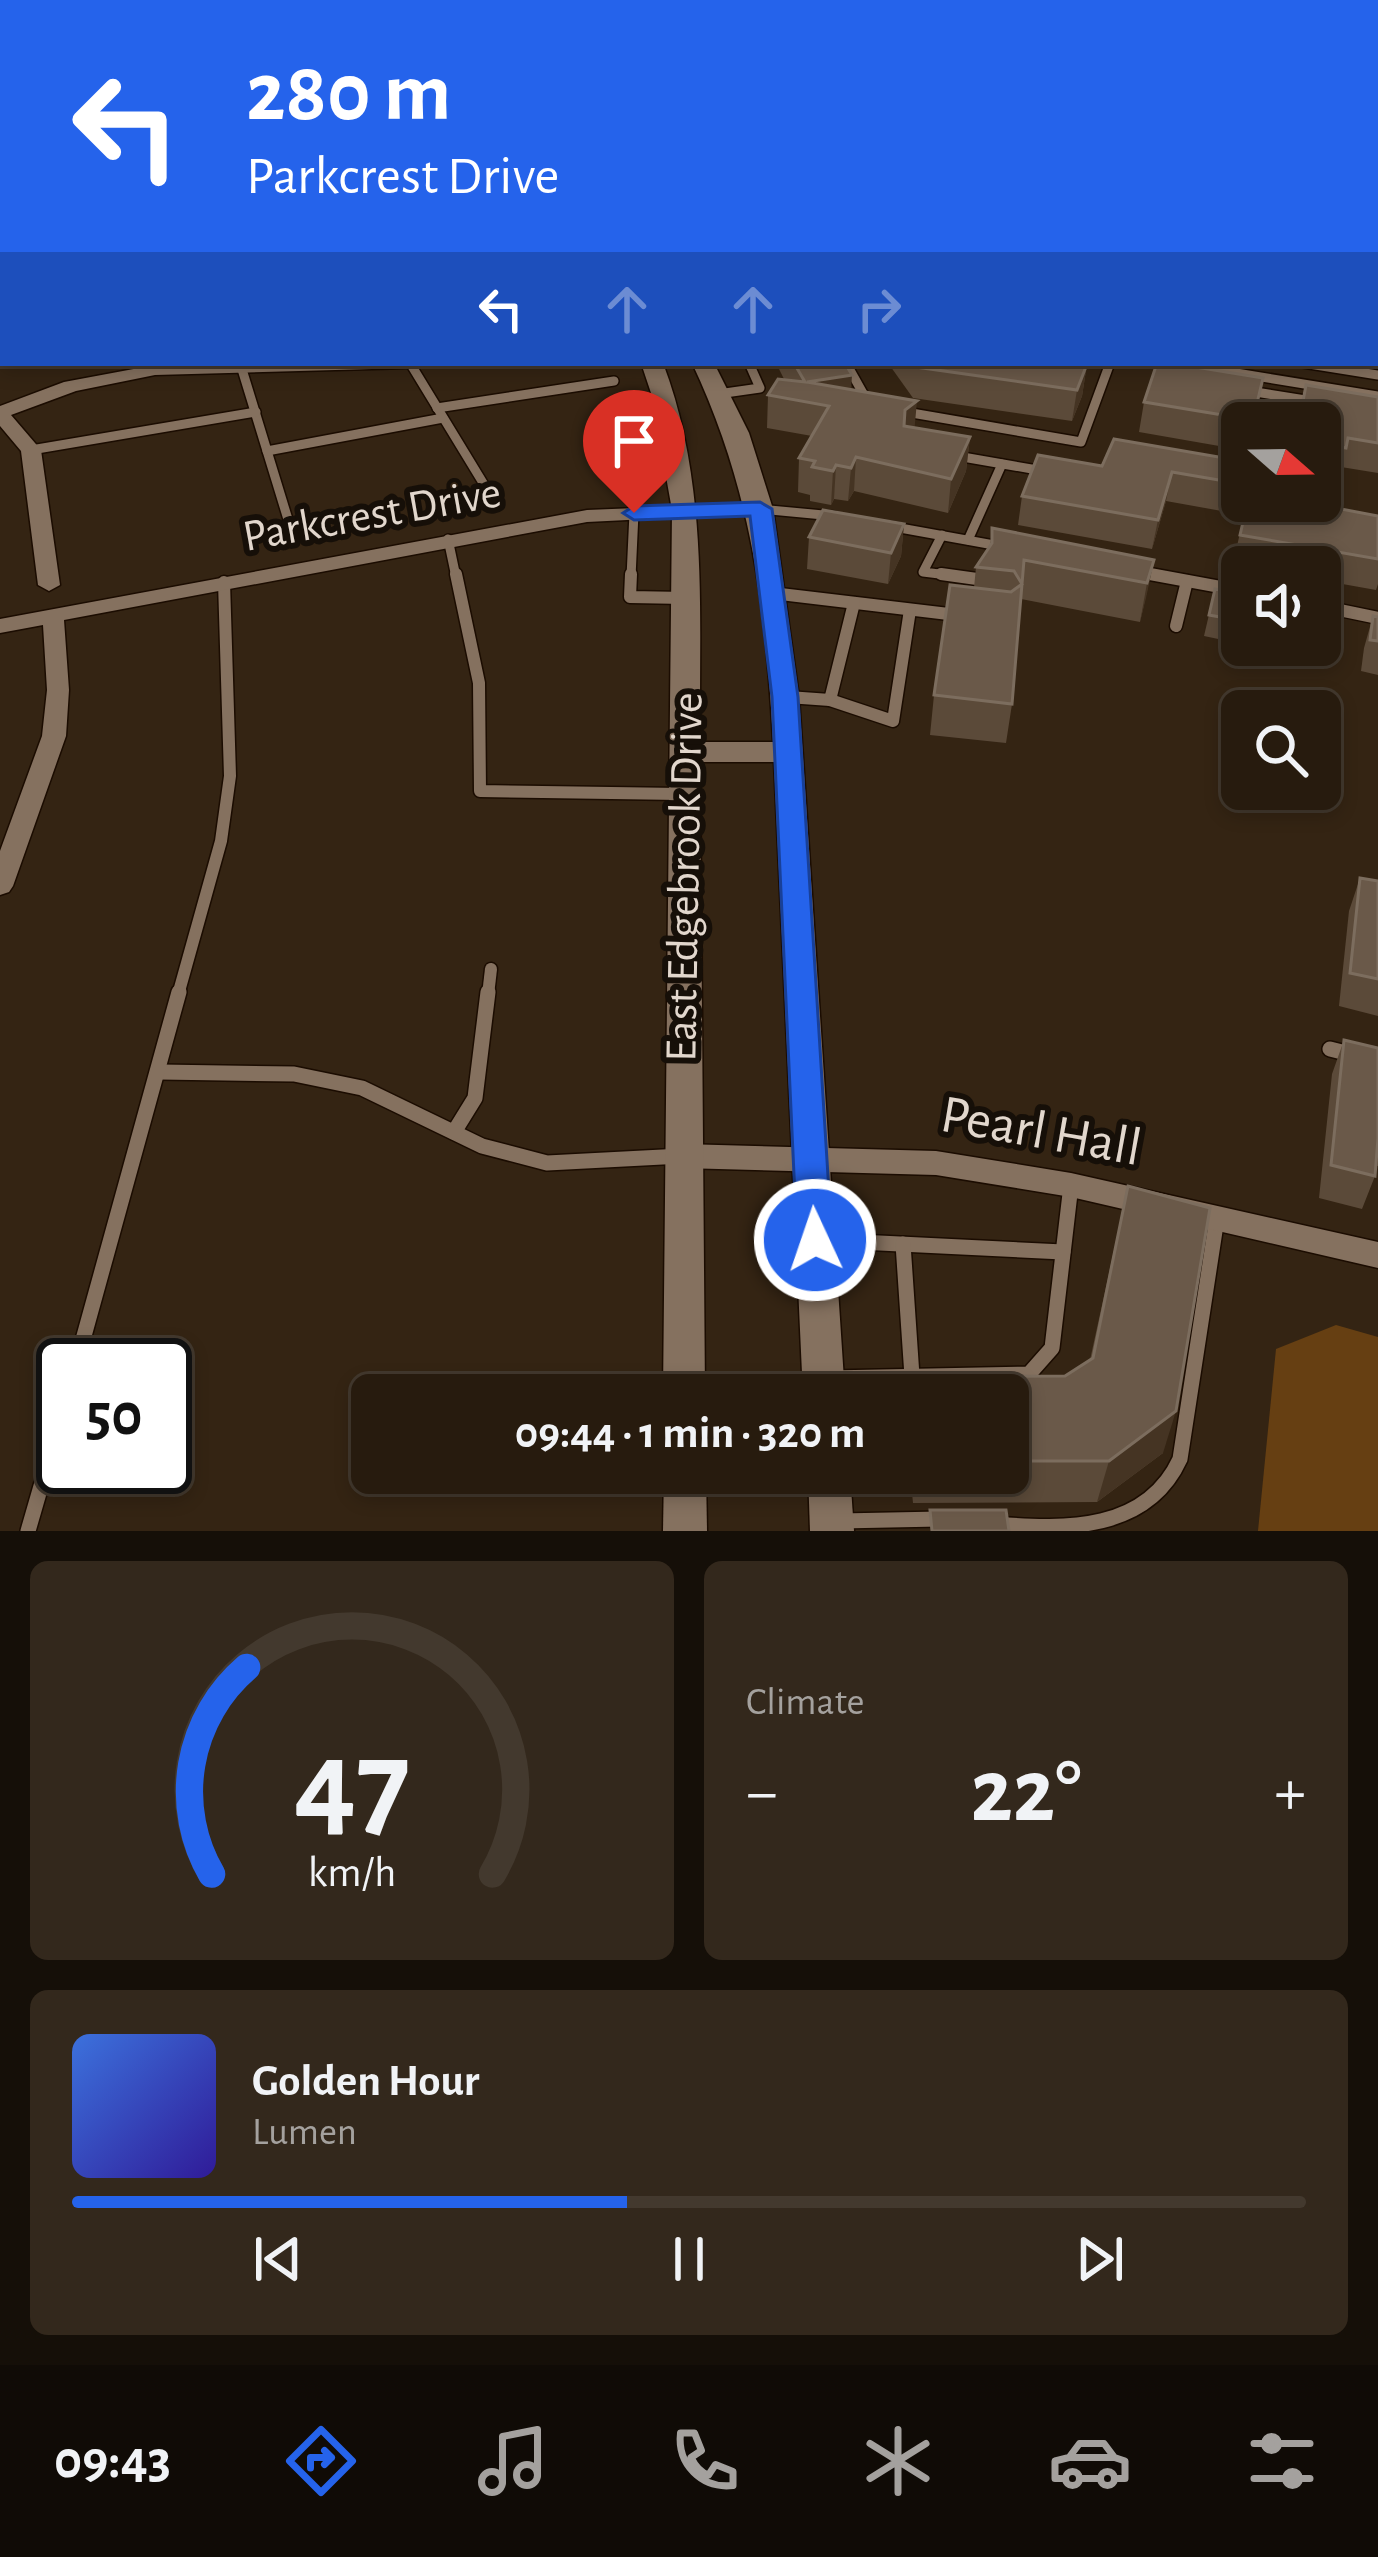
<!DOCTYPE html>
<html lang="en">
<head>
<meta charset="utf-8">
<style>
	body { margin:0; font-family:"Alegreya Sans",sans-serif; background:#33281c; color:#f1f3f6; height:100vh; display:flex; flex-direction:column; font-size:45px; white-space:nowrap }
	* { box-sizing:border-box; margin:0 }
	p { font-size:39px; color:#a4a19e }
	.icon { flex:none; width:66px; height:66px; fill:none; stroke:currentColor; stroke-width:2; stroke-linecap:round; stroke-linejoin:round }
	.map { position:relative; height:1531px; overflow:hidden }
	.sheet { display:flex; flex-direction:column; gap:30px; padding:30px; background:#150f08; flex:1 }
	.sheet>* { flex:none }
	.banner { position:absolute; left:0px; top:0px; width:1380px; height:366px; box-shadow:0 6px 18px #0003,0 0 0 3px #43392e; background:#2563eb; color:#fff; overflow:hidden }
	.needle { width:78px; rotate:110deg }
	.buttons { position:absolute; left:1221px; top:402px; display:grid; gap:24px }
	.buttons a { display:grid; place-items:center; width:120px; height:120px; border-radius:18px; background:#271b0e; box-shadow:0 6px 18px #0003,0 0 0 3px #43392e; font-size:60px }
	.speed { position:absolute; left:36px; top:1338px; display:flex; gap:24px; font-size:60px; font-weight:700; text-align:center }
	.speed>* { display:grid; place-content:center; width:156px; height:156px; border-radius:50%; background:#271b0e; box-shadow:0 6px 18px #0003,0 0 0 3px #43392e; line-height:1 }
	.speed .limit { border:6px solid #111; border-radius:18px; background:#fff; color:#111 }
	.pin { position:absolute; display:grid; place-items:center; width:102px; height:102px; color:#fff; margin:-123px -51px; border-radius:50% 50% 50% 0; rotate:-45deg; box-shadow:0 0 12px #0007 }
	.pin .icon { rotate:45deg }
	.me { position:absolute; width:132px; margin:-66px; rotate:357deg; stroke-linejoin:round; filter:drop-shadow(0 0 9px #0008) }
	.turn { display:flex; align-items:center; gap:42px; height:252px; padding:0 48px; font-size:54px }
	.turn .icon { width:156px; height:156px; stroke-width:2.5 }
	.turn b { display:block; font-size:84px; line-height:102px }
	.lanes { display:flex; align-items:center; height:114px; padding:0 48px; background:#0003; justify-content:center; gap:60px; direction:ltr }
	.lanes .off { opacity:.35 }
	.big { font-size:90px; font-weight:700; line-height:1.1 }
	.sheet .card { flex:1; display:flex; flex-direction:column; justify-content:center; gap:18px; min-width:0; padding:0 42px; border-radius:18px; background:#33281c }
	.sheet .dial { align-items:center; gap:0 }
	.dial svg { height:312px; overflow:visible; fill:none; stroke:#43392e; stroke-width:7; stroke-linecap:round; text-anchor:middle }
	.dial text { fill:#f1f3f6; stroke:none }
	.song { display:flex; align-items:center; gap:36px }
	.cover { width:144px; height:144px; border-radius:18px; background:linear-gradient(135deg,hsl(220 70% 55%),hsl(250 70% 35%)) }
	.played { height:12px; border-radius:6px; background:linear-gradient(90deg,#2563eb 45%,#43392e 45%) }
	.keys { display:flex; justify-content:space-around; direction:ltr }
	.heat { display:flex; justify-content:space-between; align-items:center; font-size:66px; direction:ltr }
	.sheet .tiles { flex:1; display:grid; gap:30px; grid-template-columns:1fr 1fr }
	.card:last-child { grid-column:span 2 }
	.trip { position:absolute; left:351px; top:1374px; width:678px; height:120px; border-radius:18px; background:#271b0e; box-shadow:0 6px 18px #0003,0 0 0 3px #43392e; font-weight:700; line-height:120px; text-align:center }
	.tabs { display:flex; height:192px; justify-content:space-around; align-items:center; background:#100b06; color:#a4a19e }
	.tabs .icon { width:84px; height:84px }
	.tabs .on { color:#2563eb }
	.tabs b { font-size:54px; color:#f1f3f6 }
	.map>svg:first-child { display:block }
	.green { fill:#663f12 }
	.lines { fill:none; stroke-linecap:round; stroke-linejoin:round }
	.canal { fill:#995f1b; fill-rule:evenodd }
	.service-far3-casing { stroke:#1b0c01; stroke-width:9 }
	.service-far2-casing { stroke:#1b0c01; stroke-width:12 }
	.service-far1-casing { stroke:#1b0c01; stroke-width:15 }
	.service-casing { stroke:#1b0c01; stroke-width:18 }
	.minor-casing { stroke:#1b0c01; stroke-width:3 }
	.secondary-casing { stroke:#1b0c01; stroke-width:3 }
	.primary-casing { stroke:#1b0c01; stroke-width:3 }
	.service-far3 { stroke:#85715f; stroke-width:8 }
	.service-far2 { stroke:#85715f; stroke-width:9 }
	.service-far1 { stroke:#85715f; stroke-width:12 }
	.service { stroke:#85715f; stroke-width:15 }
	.minor { fill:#85715f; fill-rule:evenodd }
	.secondary { fill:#85715f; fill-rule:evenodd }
	.primary { fill:#b37f48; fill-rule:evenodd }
	.wall { fill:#5b4a39 }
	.shaded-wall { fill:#453423 }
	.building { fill:#6a5949; stroke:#7c6d5e; stroke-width:3 }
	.route { fill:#2563eb; stroke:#184099; stroke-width:3 }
	.labels { text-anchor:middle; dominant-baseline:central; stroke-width:12; stroke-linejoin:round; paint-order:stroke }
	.street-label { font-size:45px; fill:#e2d7cd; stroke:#160f08 }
	.near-street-label { font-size:54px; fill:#e2d7cd; stroke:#160f08 }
</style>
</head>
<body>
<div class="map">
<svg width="1378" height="1531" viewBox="0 0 1378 1531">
	<rect width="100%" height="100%" fill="#342413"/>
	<!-- green -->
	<path class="green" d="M 1336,1325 L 1378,1337 L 1378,1531 L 1258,1531 L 1276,1349 Z"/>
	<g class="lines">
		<!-- canal -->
		<g class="canal">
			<path d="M 936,0 L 974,0 L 976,3 L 938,3 Z"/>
			<rect x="1377" y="13" width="1" height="8"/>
			<path d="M 1378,84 L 1378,95 L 1377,95 L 1377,84 Z"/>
			<rect x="0" y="289" width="3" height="12"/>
		</g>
		<defs>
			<g id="service-far3">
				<path d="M 430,3 L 453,0"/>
				<path d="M 1377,145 L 1378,138"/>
			</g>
			<g id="service-far2">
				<path d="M 410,363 L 491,496"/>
				<path d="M 846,363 L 869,404"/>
				<path d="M 1175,363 L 1378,396"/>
				<path d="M 1303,363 L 1378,375"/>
				<path d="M 241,366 L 294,539"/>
				<path d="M 1243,390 L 1318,402"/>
				<path d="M 718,394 L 760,388 L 749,363"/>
				<path d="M 437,408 L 614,381"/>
				<path d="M 900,411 L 1081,442 L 1110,363"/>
				<path d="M 31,450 L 256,412"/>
				<path d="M 267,451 L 443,418"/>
				<path d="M 957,456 L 1049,472"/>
				<path d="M 760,509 L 834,516"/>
				<path d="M 889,526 L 1005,547"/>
				<path d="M 942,535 L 923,572 L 964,577"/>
				<path d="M 448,539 L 456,577"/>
				<path d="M 968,540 L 1002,464"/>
				<path d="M 1137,572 L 1167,577"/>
				<path d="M 631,577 L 634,513"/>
			</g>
			<g id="service-far1">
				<path d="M 456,574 L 479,683 L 480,791 L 680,794"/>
				<path d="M 631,574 L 630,597 L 685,598"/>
				<path d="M 941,574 L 977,579"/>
				<path d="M 1150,574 L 1242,591"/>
				<path d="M 772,593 L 957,615"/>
				<path d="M 1320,606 L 1378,618"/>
				<path d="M 1176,626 L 1187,581"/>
				<path d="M 1324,658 L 1332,608"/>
				<path d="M 788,697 L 830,700 L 854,603"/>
				<path d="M 830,700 L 893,721 L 910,610"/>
				<path d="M 178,995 L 221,841 L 230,776 L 224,582"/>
				<path d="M 488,995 L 491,969"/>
			</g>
			<g id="service">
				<path d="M 1330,1049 L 1378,1061"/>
				<path d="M 160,1072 L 294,1074 L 362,1088 L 482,1146 L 547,1163 L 682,1156"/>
				<path d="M 454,1132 L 475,1098 L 488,992"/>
				<path d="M 818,1240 L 1063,1252"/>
				<path d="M 903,1244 L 912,1376"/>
				<path d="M 76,1365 L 179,992"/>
				<path d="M 830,1378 L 1029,1374 L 1052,1348 L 1071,1185"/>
				<path d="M 840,1521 L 940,1519"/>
				<path d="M 996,1524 C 1066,1530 1147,1531 1180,1459 L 1217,1218"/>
				<path d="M 28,1531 L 63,1410"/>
			</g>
			<g id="minor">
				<path d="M 299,0 L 404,0 L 401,3 Z"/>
				<path d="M 3,79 L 3,88 L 0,89 L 0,80 Z"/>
				<path d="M 417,363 L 408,368 L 155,375 L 76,391 L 11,415 L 41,450 L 60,585 L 49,591 L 38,585 L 21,451 L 0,426 L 0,406 L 64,382 L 155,365 Z"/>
				<path d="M 760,503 L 767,505 L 767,513 L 587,522 L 64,620 L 69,690 L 66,736 L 13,886 L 9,892 L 0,895 L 0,851 L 42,736 L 47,690 L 43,625 L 0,633 L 0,619 L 587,510 Z"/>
				<path d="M 682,1144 L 936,1151 L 1071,1173 L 1378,1242 L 1378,1268 L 1071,1197 L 936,1175 L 682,1168 L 671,1165 L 667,1156 L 671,1147 Z"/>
			</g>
			<g id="secondary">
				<path d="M 384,0 L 400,0 L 402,3 L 386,3 Z"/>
				<path d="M 420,0 L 436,0 L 438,3 L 422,3 Z"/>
				<path d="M 641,363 L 663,363 C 709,484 699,615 700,742 L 773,742 C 766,605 751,488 692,363 L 714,363 L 749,433 L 773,509 L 799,697 L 845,1395 L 803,1395 L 774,762 L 700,762 L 705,1395 L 663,1395 L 672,510 L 651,393 Z"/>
				<path d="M 664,1473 L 706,1473 L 707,1531 L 663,1531 Z"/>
				<path d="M 808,1473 L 850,1473 L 854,1531 L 810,1531 Z"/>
			</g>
			<g id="primary">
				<rect x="1377" y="35" width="1" height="10"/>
				<rect x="0" y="230" width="3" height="12"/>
			</g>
		</defs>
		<!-- service-far3 casing -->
		<use href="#service-far3" class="service-far3-casing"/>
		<!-- service-far2 casing -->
		<use href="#service-far2" class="service-far2-casing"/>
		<!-- service-far1 casing -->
		<use href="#service-far1" class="service-far1-casing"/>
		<!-- service casing -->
		<use href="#service" class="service-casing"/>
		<!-- minor casing -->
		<use href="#minor" class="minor-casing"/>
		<!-- secondary casing -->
		<use href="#secondary" class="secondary-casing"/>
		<!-- primary casing -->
		<use href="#primary" class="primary-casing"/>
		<!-- service-far3 -->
		<use href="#service-far3" class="service-far3"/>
		<!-- service-far2 -->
		<use href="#service-far2" class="service-far2"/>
		<!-- service-far1 -->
		<use href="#service-far1" class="service-far1"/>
		<!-- service -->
		<use href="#service" class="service"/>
		<!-- minor -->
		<use href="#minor" class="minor"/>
		<!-- secondary -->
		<use href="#secondary" class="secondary"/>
		<!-- primary -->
		<use href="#primary" class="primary"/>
	</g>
	<!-- wall -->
	<g class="wall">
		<path d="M 1068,0 L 1153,0 L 1151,3 L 1068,3 Z"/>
		<path d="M 776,363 L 845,363 L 851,390 L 914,428 L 970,437 L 966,471 L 948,513 L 854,491 L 848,501 L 834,499 L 831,505 L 810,501 L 810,495 L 798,492 L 799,458 L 812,436 L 767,428 L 768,395 L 784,379 Z"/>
		<path d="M 888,363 L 1078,363 L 1087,364 L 1082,396 L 1072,421 L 913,398 Z"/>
		<path d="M 1263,378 L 1253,423 L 1242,423 L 1242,450 L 1139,432 L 1144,402 Z"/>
		<path d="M 1306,385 L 1378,397 L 1378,473 L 1341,467 L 1339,477 L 1324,475 L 1320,505 L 1378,516 L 1378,584 L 1376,590 L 1320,580 L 1320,567 L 1248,567 L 1233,564 L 1244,515 L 1166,501 L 1152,549 L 1018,525 L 1022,496 L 1102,466 L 1242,461 L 1242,501 L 1320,501 L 1320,423 L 1298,423 Z"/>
		<path d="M 904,524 L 901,556 L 888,584 L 807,569 L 809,537 Z"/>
		<path d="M 992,528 L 1154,560 L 1140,622 L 1021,599 L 1012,704 L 1006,743 L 930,735 L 934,695 L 974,588 L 976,567 L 990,547 Z"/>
		<path d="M 1215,589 L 1242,594 L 1242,644 L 1204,636 Z"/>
		<path d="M 1373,616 L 1378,617 L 1378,675 L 1361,671 L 1364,648 Z"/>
		<path d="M 1249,645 L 1293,645 L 1290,653 Z"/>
		<path d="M 1360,878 L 1378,881 L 1378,1016 L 1339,1006 L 1349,911 Z"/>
		<path d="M 1344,1040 L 1378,1048 L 1378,1166 L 1376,1166 L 1375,1176 L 1362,1209 L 1319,1198 L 1332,1074 Z"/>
		<path d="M 1128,1186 L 1163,1453 L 1097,1502 L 913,1503 L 910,1473 L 1008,1473 L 1008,1395 L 909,1395 L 911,1377 L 1065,1376 L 1090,1360 Z"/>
	</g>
	<!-- shaded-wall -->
	<g class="shaded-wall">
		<path d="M 1087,364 L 1082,396 L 1072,421 L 1077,390 Z"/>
		<path d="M 852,375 L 850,408 L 807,382 Z"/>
		<path d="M 917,401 L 914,434 L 902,443 L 905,410 Z"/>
		<path d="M 970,437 L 966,471 L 948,513 L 951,479 Z"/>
		<path d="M 856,457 L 854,491 L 848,501 L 851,468 Z"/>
		<path d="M 836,465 L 834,499 L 831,505 L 833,471 Z"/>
		<path d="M 1172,472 L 1166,501 L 1152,549 L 1158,520 Z"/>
		<path d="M 904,524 L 901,556 L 888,584 L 891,553 Z"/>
		<path d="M 1154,560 L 1146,598 L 1140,622 L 1147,583 Z"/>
		<path d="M 1176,1411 L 1163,1453 L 1097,1502 L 1109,1461 Z"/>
	</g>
	<!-- building -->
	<g class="building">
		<path d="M 794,363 L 845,363 L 852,375 L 807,382 L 917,401 L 905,410 L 904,426 L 970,437 L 951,479 L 856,457 L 851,468 L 836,465 L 833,471 L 812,467 L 815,461 L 799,458 L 829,406 L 768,395 L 778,379 L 805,382 Z"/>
		<path d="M 913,363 L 1078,363 L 1087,364 L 1077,390 L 916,367 Z"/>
		<path d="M 1157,363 L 1171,363 L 1263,378 L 1253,420 L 1144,402 Z"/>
		<path d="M 1306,385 L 1378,397 L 1378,443 L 1348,438 L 1346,448 L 1328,445 L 1320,505 L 1378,516 L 1378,559 L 1240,535 L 1248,501 L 1320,501 L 1320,423 L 1299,423 Z"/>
		<path d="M 1114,439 L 1242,461 L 1242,484 L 1172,472 L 1158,520 L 1022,496 L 1038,455 L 1102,466 Z"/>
		<path d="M 823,510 L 904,524 L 891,553 L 809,537 Z"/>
		<path d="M 992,528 L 1154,560 L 1147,583 L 1024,560 L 1012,704 L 934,695 L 950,585 L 1011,592 L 1022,584 L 1014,571 L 976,567 L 992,543 Z"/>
		<path d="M 1215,589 L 1242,594 L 1242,621 L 1209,615 Z"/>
		<path d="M 1373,616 L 1378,617 L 1378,641 L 1370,640 Z"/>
		<path d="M 1360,878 L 1378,881 L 1378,979 L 1350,973 Z"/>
		<path d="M 1344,1040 L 1378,1048 L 1378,1138 L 1375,1176 L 1331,1165 Z"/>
		<path d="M 1128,1186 L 1210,1208 L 1176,1411 L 1109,1461 L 1008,1461 L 1008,1395 L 913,1395 L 911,1377 L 1065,1376 L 1093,1358 Z"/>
		<path d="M 930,1510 L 1006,1510 L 1009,1531 L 932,1531 Z"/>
	</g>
	<!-- route -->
	<path class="route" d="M 760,502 L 772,509 L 798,697 L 832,1240 L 827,1250 L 815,1255 L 802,1250 L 797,1240 L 772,697 L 750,516 L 634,520 L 623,513 L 634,506 Z"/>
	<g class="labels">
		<!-- street labels -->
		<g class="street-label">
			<text transform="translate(372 515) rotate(-10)">Parkcrest Drive</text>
			<text transform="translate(685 877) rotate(-89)">East Edgebrook Drive</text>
		</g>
		<!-- near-street labels -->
		<g class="near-street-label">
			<text transform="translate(1041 1132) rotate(10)">Pearl Hall</text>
		</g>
	</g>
</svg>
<div class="buttons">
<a><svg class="needle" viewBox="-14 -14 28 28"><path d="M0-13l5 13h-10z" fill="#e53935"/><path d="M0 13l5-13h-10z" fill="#a4a19e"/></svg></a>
<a><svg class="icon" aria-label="sound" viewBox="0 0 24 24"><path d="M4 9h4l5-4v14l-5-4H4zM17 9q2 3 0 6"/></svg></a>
<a><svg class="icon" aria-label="search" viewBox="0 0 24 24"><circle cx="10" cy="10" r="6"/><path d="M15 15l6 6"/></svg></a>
</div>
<div class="speed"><div class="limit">50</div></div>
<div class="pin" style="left:634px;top:513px;background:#d93025"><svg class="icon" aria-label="arrive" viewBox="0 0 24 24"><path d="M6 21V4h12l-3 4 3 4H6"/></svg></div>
<svg class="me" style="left:815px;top:1240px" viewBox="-20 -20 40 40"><circle r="17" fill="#2563eb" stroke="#fff" stroke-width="3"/><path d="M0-11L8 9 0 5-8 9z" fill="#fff"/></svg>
<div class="trip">09:44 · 1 min · 320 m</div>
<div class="banner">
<div class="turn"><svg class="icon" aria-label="left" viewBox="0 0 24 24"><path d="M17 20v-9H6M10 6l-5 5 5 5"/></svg><div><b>280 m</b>Parkcrest Drive</div></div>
<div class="lanes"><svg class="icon" aria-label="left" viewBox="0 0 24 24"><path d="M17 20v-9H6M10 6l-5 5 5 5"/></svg><svg class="icon off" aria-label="ahead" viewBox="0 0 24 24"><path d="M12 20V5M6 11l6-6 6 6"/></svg><svg class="icon off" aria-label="ahead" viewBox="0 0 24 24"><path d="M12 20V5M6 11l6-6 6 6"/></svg><svg class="icon off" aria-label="right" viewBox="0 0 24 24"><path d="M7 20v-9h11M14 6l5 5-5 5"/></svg></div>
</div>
</div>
<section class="sheet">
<div class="tiles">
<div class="card dial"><svg viewBox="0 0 100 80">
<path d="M14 69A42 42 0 1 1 86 69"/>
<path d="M14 69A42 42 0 0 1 23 16" stroke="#2563eb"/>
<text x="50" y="56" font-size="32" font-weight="700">47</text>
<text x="50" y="72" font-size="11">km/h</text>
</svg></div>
<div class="card"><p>Climate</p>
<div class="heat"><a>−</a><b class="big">22°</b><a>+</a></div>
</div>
<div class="card">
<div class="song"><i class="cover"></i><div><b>Golden Hour</b><p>Lumen</p></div></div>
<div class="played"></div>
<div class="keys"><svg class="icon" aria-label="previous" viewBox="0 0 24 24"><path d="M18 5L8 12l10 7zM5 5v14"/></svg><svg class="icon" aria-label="pause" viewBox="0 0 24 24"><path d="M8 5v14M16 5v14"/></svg><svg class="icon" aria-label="next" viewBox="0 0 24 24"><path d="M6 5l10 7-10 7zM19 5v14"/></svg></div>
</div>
</div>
</section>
<nav class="tabs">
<b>09:43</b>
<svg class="icon on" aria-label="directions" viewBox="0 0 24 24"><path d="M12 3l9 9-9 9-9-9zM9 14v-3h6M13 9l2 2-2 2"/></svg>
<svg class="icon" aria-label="music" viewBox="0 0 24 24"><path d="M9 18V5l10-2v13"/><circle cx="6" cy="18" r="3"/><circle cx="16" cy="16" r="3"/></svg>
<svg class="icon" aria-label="phone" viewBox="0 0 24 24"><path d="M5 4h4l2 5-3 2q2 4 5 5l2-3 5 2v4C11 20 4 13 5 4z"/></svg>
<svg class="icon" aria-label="climate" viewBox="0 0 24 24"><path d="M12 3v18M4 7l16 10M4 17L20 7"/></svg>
<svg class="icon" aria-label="car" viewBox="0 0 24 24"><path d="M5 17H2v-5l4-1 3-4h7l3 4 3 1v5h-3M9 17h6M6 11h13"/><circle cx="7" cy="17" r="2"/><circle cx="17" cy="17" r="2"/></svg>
<svg class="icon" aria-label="filters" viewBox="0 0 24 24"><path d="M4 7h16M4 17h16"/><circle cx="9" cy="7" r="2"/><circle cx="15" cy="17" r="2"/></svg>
</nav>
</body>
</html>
